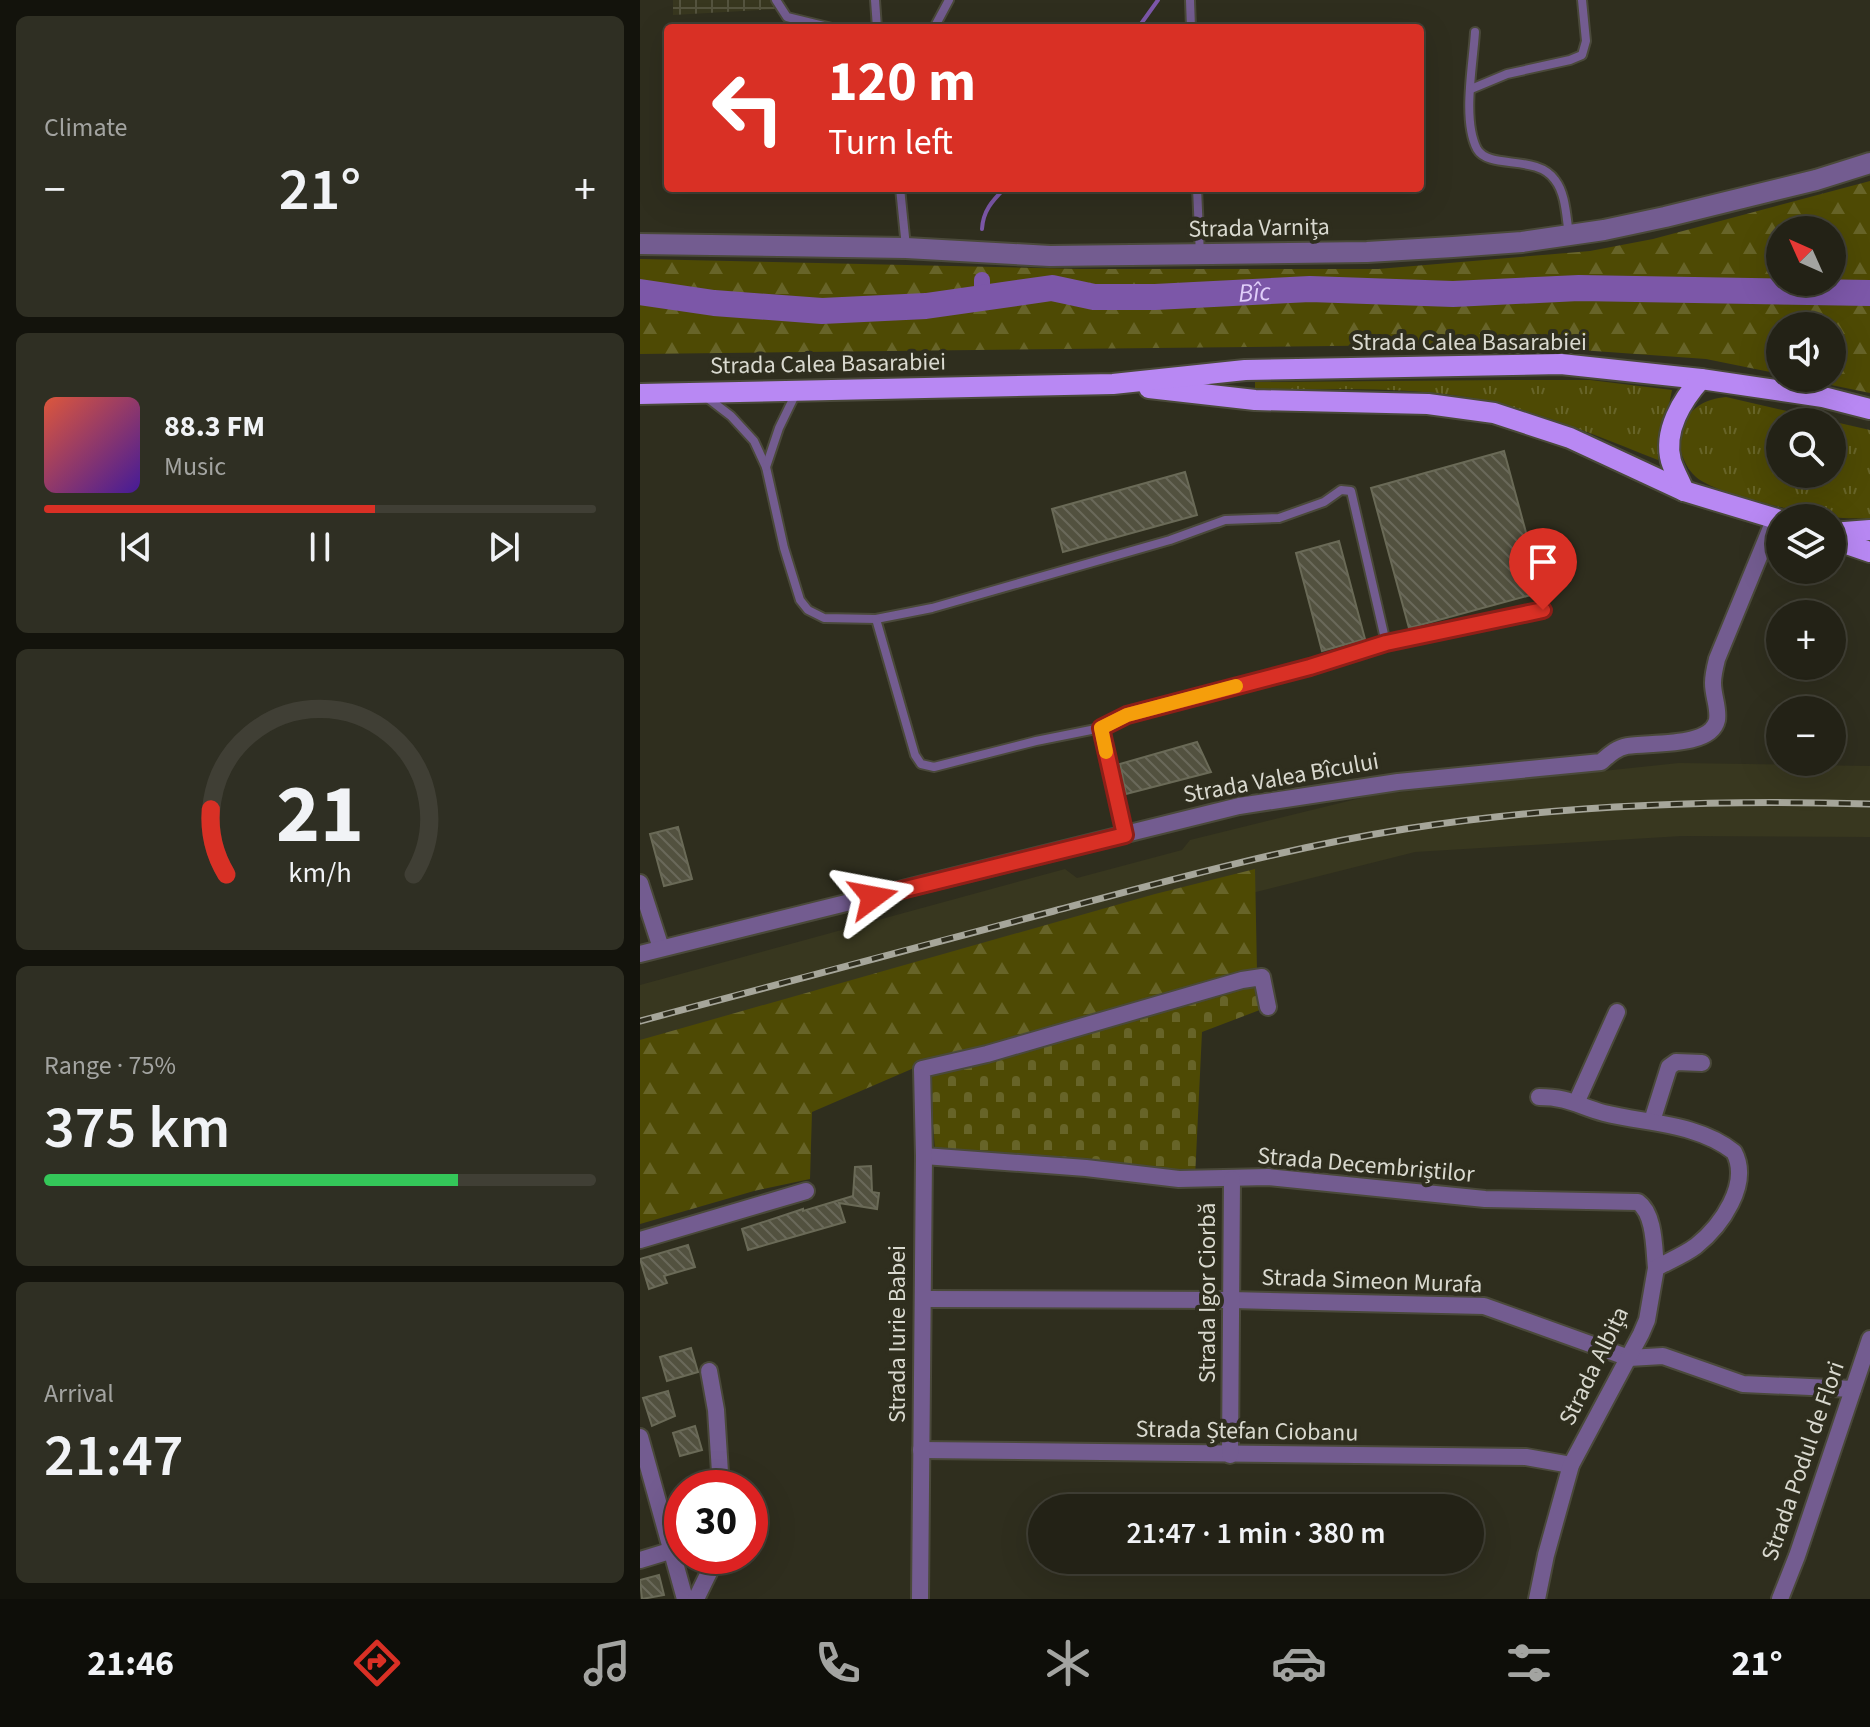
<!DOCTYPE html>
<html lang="en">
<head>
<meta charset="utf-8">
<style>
	body { margin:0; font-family:"Source Sans 3",sans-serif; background:#2f2f23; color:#f1f3f6; height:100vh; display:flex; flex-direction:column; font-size:30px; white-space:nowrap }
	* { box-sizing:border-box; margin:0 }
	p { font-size:26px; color:#a3a4a1 }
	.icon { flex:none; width:44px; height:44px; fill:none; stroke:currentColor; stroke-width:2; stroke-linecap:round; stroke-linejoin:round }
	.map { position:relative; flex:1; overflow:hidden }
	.side { display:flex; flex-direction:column; gap:16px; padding:16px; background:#13130c; width:640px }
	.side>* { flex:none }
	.top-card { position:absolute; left:24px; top:24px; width:760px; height:168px; border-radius:8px; box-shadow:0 8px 32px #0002,0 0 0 2px #403f35; background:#d93025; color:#fff; overflow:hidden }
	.needle { width:52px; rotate:315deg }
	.fabs { position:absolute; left:1126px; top:216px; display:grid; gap:16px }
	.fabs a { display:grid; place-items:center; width:80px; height:80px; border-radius:50%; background:#232216; box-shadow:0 8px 32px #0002,0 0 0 2px #403f35; font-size:40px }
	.speed { position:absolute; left:24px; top:1470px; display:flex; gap:16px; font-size:40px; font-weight:700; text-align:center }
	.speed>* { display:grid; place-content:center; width:104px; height:104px; border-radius:50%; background:#232216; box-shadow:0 8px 32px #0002,0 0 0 2px #403f35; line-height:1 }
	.speed .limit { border:12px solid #d22; background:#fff; color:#111 }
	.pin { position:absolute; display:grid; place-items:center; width:68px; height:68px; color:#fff; margin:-82px -34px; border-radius:50% 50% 50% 0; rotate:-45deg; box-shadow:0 0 8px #0007 }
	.pin .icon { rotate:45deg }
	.me { position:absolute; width:88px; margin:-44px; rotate:77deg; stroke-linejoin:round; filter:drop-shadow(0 0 6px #0008) }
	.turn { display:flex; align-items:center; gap:28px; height:168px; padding:0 32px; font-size:36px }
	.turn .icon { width:104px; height:104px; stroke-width:2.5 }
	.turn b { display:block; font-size:56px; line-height:68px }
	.big { font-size:60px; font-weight:600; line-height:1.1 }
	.side .card { flex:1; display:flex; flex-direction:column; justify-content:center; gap:12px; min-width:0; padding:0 28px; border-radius:12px; background:#2f2f23 }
	.side .dial { align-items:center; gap:0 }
	.dial svg { height:208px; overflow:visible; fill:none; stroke:#403f35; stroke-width:7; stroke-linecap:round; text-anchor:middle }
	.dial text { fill:#f1f3f6; stroke:none }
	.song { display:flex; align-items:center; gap:24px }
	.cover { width:96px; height:96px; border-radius:12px; background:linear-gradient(135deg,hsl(10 70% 55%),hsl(260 70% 35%)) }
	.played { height:8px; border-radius:4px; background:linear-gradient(90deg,#d93025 60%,#403f35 60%) }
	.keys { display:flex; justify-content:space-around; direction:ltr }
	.heat { display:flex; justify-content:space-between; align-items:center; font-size:44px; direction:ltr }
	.charge { height:12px; border-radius:6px; background:linear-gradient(90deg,#34c759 75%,#403f35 0) }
	.trip { position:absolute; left:388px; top:1494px; width:456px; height:80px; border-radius:40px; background:#232216; box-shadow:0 8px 32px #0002,0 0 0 2px #403f35; font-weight:600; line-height:80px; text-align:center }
	.tab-bar { display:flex; height:128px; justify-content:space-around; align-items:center; background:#0e0e09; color:#a3a4a1 }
	.tab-bar .icon { width:56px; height:56px }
	.tab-bar .current { color:#d93025 }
	.tab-bar b { font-size:36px; color:#f1f3f6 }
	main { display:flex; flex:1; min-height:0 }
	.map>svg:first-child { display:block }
	.built { fill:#38371f }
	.industrial { fill:url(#industrial-grid) }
	.grass { fill:url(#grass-tufts); fill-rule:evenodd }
	.forest { fill:url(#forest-firs); fill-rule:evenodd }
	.cemetery { fill:url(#cemetery-stones) }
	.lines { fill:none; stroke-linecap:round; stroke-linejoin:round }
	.stream { stroke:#7c57a8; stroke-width:4 }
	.canal { stroke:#7c57a8; stroke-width:16 }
	.river { stroke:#7c57a8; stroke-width:26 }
	.building { fill:url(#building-back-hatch); stroke:#6a6a57; stroke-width:2 }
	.service-casing { stroke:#4a493a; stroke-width:12 }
	.minor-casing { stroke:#4a493a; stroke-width:20 }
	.tertiary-casing { stroke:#4a493a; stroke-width:24 }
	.primary-casing { stroke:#4a493a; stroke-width:24 }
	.service { stroke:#735c90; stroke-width:8 }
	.minor { stroke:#735c90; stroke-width:16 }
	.tertiary { stroke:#735c90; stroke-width:20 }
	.primary { stroke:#b888f3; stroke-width:20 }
	.rail-casing { stroke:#a6a69a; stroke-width:7 }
	.rail { stroke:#2f2e1e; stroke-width:4; stroke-dasharray:12; stroke-linecap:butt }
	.route-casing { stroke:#8d1f18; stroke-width:20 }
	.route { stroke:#d93025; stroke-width:14 }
	.slow { stroke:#f59e0b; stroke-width:14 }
	.labels { text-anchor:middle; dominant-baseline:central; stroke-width:8; stroke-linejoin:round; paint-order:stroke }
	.street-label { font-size:24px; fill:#d9d9cf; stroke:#2f2e1e }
	.water-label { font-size:26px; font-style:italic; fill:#e0cefa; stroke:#2f2e1e }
</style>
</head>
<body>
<main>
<section class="side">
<div class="card"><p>Climate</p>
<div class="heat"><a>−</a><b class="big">21°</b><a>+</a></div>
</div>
<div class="card">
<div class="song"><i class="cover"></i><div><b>88.3 FM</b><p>Music</p></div></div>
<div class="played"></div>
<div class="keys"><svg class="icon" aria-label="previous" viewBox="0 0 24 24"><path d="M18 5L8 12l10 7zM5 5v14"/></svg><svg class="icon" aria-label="pause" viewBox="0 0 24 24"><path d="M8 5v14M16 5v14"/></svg><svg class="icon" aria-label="next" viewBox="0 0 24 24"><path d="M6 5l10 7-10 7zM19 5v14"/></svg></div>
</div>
<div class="card dial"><svg viewBox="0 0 100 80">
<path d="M14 69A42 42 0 1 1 86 69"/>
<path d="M14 69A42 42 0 0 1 8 44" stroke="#d93025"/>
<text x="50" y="56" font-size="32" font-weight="700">21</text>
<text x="50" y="72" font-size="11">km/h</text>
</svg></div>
<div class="card"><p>Range · 75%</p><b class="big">375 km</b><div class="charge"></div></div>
<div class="card"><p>Arrival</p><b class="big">21:47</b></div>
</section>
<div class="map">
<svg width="1230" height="1599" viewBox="0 0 1230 1599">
	<defs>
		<pattern id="industrial-grid" width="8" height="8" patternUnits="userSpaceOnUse" patternTransform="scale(2)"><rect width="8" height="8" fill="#38371f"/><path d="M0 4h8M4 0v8" fill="none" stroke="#54533e"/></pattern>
		<pattern id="grass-tufts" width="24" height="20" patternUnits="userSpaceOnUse" patternTransform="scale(2)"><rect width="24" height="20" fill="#4e4a04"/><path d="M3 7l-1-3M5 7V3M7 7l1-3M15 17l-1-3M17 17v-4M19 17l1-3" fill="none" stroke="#676428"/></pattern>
		<pattern id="forest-firs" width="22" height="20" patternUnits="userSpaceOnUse" patternTransform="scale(2)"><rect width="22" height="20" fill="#4e4a04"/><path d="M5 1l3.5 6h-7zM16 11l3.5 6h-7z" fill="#676428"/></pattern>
		<pattern id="cemetery-stones" width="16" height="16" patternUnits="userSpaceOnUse" patternTransform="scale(2)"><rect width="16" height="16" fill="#4e4a04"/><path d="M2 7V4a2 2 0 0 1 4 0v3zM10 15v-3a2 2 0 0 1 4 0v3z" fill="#676428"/></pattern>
		<pattern id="building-back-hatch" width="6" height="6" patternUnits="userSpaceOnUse" patternTransform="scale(2)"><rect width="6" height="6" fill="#52513f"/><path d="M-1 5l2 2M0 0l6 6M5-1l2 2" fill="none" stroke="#6a695a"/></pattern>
	</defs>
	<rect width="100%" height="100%" fill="#2f2e1e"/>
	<!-- built -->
	<path class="built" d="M 1039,763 L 1230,766 L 1230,837 L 1042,836 L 775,852 L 261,981 L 0,1056 L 0,985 L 425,869 L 437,878 L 542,850 L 550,840 L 733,795 Z"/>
	<!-- industrial -->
	<path class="industrial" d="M 33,0 L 138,0 L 139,9 L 33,15 Z"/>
	<!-- grass -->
	<g class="grass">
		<path d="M 871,380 L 950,380 L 1032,390 L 1018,460 C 955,435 892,408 825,397 C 756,386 685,390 615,390 L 615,382 Z"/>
		<path d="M 1086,397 L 1230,430 L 1230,519 C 1216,518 1201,519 1187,516 C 1158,512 1077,495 1056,477 C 1043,465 1035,443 1042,427 C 1050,407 1066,399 1086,397 ZM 1140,422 L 1192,422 L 1192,474 L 1140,474 Z"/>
	</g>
	<!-- forest -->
	<g class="forest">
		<path d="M 1230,181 L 1230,393 L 1157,378 L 1192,378 L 1192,326 L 1140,326 L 1140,374 L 1066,359 L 858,344 L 0,354 L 0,259 L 440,269 L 738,269 L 950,251 L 1013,239 ZM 1140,230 L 1192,230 L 1192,282 L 1140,282 Z"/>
		<path d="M 615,869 L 617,972 L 274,1068 L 172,1112 L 170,1179 L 114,1191 L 0,1224 L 0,1040 L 515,894 Z"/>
	</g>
	<!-- cemetery -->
	<path class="cemetery" d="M 615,983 L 625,1008 L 562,1032 L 555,1178 L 295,1150 L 289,1072 Z"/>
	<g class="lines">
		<!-- stream -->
		<g class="stream">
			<path d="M 498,28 L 518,0"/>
			<path d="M 342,229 C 343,211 352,201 365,188"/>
		</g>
		<!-- canal -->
		<path class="canal" d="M 342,297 L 342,280"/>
		<!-- river -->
		<path class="river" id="s1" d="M 0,292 L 74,303 L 182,311 L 286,306 L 412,288 L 454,297 L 515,297 L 670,289 L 813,294 L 939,288 L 1230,293"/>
	</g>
	<!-- building -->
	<g class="building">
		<path d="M 864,451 L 902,592 L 769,628 L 731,488 Z"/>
		<path d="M 545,472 L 557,515 L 423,552 L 412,509 Z"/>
		<path d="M 699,541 L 725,639 L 682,651 L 656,553 Z"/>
		<path d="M 557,742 L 571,772 L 486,794 L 480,764 Z"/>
		<path d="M 38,827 L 52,879 L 24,886 L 10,834 Z"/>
		<path d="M 231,1166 L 232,1192 L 239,1193 L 237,1209 L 199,1203 L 205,1222 L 108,1250 L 102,1229 L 163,1209 L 163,1211 L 213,1196 L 215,1167 Z"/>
		<path d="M 48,1245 L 55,1267 L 24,1276 L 27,1283 L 9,1289 L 0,1259 Z"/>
		<path d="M 51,1348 L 58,1372 L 27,1381 L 20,1357 Z"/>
		<path d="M 28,1391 L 35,1416 L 12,1426 L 3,1398 Z"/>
		<path d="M 55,1426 L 62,1450 L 40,1456 L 33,1433 Z"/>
		<path d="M 19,1575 L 24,1595 L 2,1599 L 0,1580 Z"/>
	</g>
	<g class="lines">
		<defs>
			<g id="service">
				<path d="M 136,0 L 147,17 L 192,28"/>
				<path d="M 235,0 L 237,28"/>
				<path d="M 550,0 L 551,28"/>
				<path d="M 294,28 L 309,0"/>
				<path d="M 835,32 C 833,65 822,120 837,149 C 849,170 897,154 915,180 C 926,194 926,217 929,234"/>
				<path d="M 831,89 L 867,74 L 930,60 L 942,55 L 946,41 L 942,0"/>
				<path d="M 260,188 L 266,247"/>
				<path d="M 557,188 L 560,255"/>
				<path d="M 65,396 L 91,416 L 114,441 L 126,467 L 144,548 L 160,600 L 168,610 L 184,618 L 236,619 L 292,608 L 530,540 L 585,520 L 639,518 L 684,502 L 701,490 L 711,491 L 746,643"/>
				<path d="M 126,467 L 139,428 L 156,393"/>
				<path d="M 236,619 L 275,755 L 281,764 L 294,767 L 396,741 L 461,728 L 487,715 L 670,667 L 746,643 L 903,610"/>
				<path d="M 461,728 L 485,835"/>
			</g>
			<g id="minor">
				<path d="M 0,883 L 21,948"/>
				<path d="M 0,954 L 599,806 L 758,782 L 961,762 C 969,755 976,748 987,746 C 1009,742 1071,748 1077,720 C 1079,708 1073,696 1073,683 C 1073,675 1075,667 1077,659 L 1135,518"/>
				<path d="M 937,1101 L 977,1012"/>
				<path d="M 1012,1121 L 1029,1067 L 1036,1062 L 1062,1063"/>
				<path d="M 284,1156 L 446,1168 L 539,1179 L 628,1177 L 845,1199 L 998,1202 C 1015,1214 1014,1249 1016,1268"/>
				<path d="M 0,1240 L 166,1191"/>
				<path d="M 283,1299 L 591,1300 L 844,1306 L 989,1358 L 1023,1356 L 1103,1384 L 1213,1389"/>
				<path d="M 69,1371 L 76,1410 L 81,1488"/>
				<path d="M 0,1437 L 45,1599"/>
				<path d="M 281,1450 L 886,1457 L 931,1465"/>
				<path d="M 590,1455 L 592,1179"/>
				<path d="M 0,1560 L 33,1550"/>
				<path d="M 56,1599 L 77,1556"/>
				<path d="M 280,1599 L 284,1156 L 282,1069 L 347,1054 L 602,980 L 622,977 L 628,1007"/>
				<path d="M 897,1599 L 906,1555 L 931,1465 L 1001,1334 L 1007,1320 L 1016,1268 C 1029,1261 1044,1255 1056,1246 C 1081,1226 1111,1184 1094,1152 C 1057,1123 1008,1124 964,1113 C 938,1106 929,1097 899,1097"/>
				<path d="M 1140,1599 L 1157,1556 L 1230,1339"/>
			</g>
			<path id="tertiary" d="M 0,244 L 266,248 L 410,256 L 727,252 L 813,247 L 882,242 L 964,230 L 1025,217 L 1176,180 L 1230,163"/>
			<g id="primary">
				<path d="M 509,388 L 615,400 L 788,404 L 854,413 L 930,438 L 1044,491 L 1140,520"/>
				<path d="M 0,394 L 473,384 L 605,370 L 921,364 L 1061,379 L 1183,397 L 1230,409"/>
				<path d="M 1044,491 C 1040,481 1034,471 1031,461 C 1023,431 1042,400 1061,379"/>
				<path d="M 1192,533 L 1230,530"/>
				<path d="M 1192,539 L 1230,552"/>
			</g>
		</defs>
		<!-- service casing -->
		<use href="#service" class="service-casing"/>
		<!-- minor casing -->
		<use href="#minor" class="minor-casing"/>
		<!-- tertiary casing -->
		<use href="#tertiary" class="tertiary-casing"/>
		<!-- primary casing -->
		<use href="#primary" class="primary-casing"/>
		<!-- service -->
		<use href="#service" class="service"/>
		<!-- minor -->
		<use href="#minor" class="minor"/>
		<!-- tertiary -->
		<use href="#tertiary" class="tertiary"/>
		<!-- primary -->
		<use href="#primary" class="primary"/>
		<defs>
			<path id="rail" d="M 0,1021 C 138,984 276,947 414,911 C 530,880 646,848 765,829 C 919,805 1074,799 1230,804"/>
		</defs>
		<!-- rail casing -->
		<use href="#rail" class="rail-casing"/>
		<!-- rail -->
		<use href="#rail" class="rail"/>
	</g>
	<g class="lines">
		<defs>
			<path id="route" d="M 233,897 L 485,835 L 461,728 L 487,715 L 670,667 L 746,643 L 903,610"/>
		</defs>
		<!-- route casing -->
		<use href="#route" class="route-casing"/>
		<!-- route -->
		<use href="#route" class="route"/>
		<!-- slow -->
		<path class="slow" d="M 466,752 L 461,728 L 487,715 L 596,686"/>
	</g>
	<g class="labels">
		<!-- street labels -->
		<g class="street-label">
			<text transform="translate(619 228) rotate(-1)">Strada Varnița</text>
			<text x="829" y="342">Strada Calea Basarabiei</text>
			<text transform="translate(188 364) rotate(-1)">Strada Calea Basarabiei</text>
			<text transform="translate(641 778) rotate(-10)">Strada Valea Bîcului</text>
			<text transform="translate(726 1165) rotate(5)">Strada Decembriștilor</text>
			<text transform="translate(732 1281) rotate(2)">Strada Simeon Murafa</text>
			<text transform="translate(567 1293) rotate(-90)">Strada Igor Ciorbă</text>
			<text transform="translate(257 1334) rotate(-90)">Strada Iurie Babei</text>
			<text transform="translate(954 1366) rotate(-64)">Strada Albița</text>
			<text transform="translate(607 1431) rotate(1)">Strada Ștefan Ciobanu</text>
			<text transform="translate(1163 1461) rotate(-71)">Strada Podul de Flori</text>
		</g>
		<!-- water labels -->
		<g class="water-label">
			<text stroke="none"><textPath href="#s1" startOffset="618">Bîc</textPath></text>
		</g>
	</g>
</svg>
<div class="fabs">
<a><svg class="needle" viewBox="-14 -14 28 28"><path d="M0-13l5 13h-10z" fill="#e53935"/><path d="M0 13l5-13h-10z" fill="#a3a4a1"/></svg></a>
<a><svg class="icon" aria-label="sound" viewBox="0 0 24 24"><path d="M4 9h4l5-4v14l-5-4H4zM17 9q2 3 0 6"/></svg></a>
<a><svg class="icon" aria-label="search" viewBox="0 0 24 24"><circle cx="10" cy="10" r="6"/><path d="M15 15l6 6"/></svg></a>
<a><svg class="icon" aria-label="layers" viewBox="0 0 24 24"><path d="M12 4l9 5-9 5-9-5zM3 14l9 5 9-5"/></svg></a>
<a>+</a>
<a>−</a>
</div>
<div class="speed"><div class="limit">30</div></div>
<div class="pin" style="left:903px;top:610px;background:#d93025"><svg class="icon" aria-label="arrive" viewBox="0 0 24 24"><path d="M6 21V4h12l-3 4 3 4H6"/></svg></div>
<svg class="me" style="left:233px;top:897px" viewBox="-20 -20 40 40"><path d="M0-17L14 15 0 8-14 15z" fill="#d93025" stroke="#fff" stroke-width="4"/></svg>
<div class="trip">21:47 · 1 min · 380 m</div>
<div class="top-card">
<div class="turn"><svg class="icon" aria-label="left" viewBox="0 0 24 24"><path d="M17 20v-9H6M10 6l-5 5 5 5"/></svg><div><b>120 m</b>Turn left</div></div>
</div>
</div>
</main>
<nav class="tab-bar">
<b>21:46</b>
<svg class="icon current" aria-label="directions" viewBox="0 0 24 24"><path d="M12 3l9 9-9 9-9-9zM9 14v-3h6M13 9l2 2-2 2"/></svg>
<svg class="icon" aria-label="music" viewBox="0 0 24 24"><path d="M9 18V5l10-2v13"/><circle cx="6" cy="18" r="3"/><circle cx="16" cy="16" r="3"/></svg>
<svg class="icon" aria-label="phone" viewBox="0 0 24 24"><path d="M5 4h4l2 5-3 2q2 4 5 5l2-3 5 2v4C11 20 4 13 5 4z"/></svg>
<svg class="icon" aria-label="climate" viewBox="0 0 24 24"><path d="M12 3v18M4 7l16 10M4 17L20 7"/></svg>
<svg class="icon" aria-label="car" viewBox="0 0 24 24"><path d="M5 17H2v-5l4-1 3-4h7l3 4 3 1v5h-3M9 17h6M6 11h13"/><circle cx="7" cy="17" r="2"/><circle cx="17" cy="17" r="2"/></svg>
<svg class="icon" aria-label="filters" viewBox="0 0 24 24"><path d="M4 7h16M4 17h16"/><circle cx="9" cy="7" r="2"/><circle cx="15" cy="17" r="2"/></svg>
<b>21°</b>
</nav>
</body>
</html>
